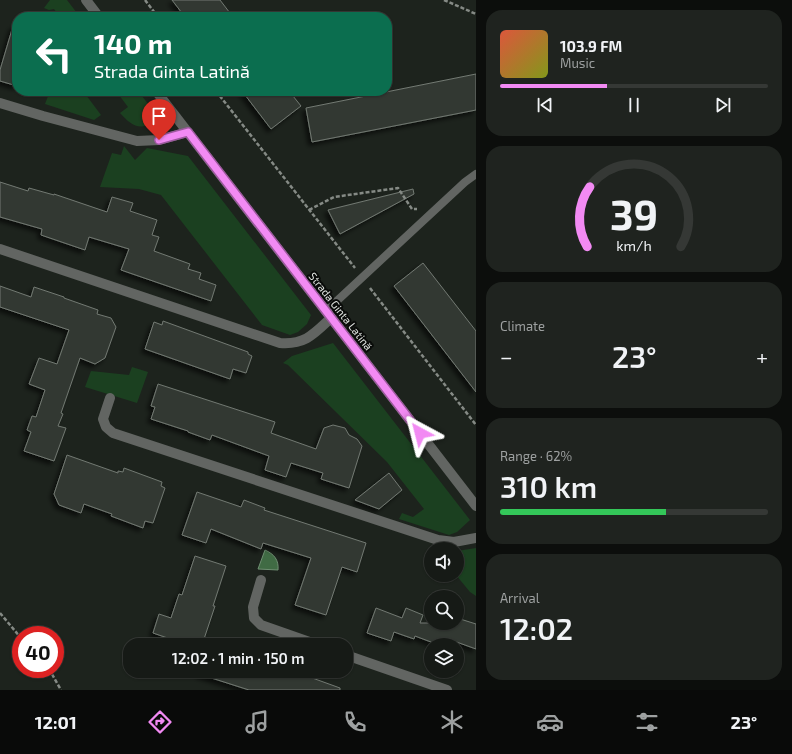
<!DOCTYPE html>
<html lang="en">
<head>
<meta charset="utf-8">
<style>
	body { margin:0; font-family:"Exo 2",sans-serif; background:#1f231f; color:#f1f3f6; height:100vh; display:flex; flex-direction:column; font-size:15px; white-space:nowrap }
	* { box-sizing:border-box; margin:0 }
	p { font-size:13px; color:#9ea1a1 }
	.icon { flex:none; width:22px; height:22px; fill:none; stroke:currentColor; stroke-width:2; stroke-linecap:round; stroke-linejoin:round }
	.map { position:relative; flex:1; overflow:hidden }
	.side { display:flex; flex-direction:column; gap:10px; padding:10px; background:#0c0e0c; width:316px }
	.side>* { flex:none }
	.guide { position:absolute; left:12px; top:12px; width:380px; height:84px; border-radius:16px; box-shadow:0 1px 3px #0004,0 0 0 1px #353835; background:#0b6e4f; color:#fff; overflow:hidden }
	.fabs { position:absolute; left:424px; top:542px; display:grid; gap:8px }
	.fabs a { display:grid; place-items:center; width:40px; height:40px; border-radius:50%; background:#161a16; box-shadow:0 1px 3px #0004,0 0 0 1px #353835; font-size:20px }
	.speed { position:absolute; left:12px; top:626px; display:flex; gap:8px; font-size:20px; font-weight:700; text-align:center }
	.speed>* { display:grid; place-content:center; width:52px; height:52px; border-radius:50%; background:#161a16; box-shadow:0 1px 3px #0004,0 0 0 1px #353835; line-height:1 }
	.speed .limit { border:6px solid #d22; background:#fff; color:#111 }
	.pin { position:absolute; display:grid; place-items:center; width:34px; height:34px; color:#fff; margin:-41px -17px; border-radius:50% 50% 50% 0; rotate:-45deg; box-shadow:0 0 4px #0007 }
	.pin .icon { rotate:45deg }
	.me { position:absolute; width:44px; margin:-22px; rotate:322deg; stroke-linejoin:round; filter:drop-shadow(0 0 3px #0008) }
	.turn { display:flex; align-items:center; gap:14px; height:84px; padding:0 16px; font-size:18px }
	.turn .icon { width:52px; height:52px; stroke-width:2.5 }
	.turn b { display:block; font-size:28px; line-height:34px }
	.big { font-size:30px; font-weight:600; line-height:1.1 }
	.side .widget { flex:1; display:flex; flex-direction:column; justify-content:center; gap:6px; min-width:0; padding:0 14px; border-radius:16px; background:#1f231f }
	.side .dial { align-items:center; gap:0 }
	.dial svg { height:104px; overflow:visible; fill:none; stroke:#353835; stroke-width:7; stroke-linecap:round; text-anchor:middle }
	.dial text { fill:#f1f3f6; stroke:none }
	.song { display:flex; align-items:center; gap:12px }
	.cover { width:48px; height:48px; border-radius:6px; background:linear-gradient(135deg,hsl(10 70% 55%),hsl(70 70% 35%)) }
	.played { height:4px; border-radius:2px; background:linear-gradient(90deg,#f28af3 40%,#353835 40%) }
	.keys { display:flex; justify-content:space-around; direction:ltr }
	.heat { display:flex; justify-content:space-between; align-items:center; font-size:22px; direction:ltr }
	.charge { height:6px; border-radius:3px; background:linear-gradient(90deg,#34c759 62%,#353835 0) }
	.trip { position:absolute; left:123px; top:638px; width:230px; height:40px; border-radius:16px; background:#161a16; box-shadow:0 1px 3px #0004,0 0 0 1px #353835; font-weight:600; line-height:40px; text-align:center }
	.tab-bar { display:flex; height:64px; justify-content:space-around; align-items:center; background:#090a09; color:#9ea1a1 }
	.tab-bar .icon { width:28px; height:28px }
	.tab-bar .active { color:#f28af3 }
	.tab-bar b { font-size:18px; color:#f1f3f6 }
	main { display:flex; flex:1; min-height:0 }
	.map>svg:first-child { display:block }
	.green { fill:#1b4020 }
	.water { fill:#406b44; stroke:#709073 }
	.building { fill:#333933; stroke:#727972; filter:url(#shadow) }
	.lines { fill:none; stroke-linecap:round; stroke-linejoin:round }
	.path { stroke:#858a85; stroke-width:2.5; stroke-dasharray:4 2; stroke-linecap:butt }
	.service { stroke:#626562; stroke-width:8 }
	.minor { stroke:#626562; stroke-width:10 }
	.tertiary { stroke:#626562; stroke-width:10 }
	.route-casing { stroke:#9d5a9e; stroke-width:10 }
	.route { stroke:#f28af3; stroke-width:7 }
	.labels { text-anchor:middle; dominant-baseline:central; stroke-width:4; stroke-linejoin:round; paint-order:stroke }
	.street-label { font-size:11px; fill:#e1e5e1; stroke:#090b09 }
</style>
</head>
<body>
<main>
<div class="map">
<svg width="476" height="690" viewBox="0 0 476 690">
	<defs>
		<filter id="shadow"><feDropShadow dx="-3.5" dy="3.5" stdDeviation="2" flood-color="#0009"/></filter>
	</defs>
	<rect width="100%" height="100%" fill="#1d231d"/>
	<!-- green -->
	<g class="green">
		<path d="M 50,0 L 67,0 L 80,17 L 60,17 L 54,9 L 49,10 L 44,8 Z"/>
		<path d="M 50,91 L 83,91 L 101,115 L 94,120 L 45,104 Z"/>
		<path d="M 116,91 L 138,91 L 156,114 L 153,123 C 138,131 130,124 120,113 L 128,107 Z"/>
		<path d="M 124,146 L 135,160 L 147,148 L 188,156 L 311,315 L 307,324 L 298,332 L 290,335 L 262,325 L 161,195 L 139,189 L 100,187 L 112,153 L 121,155 Z"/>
		<path d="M 333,343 L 470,520 L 457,532 L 449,535 L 399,519 L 402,513 L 413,517 L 424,509 L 387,462 L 288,365 L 283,363 L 292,356 Z"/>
		<path d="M 132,367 L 148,372 L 137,403 L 85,387 L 91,371 L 129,375 Z"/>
		<path d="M 476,548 L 476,596 L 470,592 L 456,575 L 457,575 L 457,551 Z"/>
	</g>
	<!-- water -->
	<path class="water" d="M 265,550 C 274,554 279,560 278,570 L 258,569 Z"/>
	<!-- building -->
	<g class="building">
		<path d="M 172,0 L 220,0 L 233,17 L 185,17 Z"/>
		<path d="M 13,26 L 17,27 L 17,86 L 0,81 L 0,70 Z"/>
		<path d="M 476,74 L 476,110 L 312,142 L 306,108 Z"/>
		<path d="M 242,91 L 289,91 L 301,106 L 271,129 Z"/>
		<path d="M 0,182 L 28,191 L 29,188 L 54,195 L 54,194 L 107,212 L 112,197 L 133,203 L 130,211 L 157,220 L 152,235 L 159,237 L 154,251 L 190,264 L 188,269 L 201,273 L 199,279 L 216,285 L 211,301 L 121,270 L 129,249 L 89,237 L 85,250 L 41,235 L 42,229 L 0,217 Z"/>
		<path d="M 413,189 L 414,194 L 340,234 L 328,210 Z"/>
		<path d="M 423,263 L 476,331 L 476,392 L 394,286 Z"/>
		<path d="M 0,286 L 31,297 L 34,287 L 64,297 L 64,298 L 98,310 L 97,314 L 111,318 L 116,327 L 105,358 L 95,364 L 80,358 L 61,413 L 63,414 L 58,426 L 66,428 L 54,461 L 24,451 L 31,432 L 27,430 L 32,416 L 36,417 L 45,390 L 29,384 L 39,358 L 57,364 L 69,330 L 0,307 Z"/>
		<path d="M 163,321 L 248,352 L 248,354 L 252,356 L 246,373 L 233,369 L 230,379 L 145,349 L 154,322 L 162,325 Z"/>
		<path d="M 158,384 L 275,422 L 271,433 L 316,449 L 324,428 L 333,425 L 345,428 L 349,435 L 357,439 L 362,446 L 349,488 L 321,479 L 323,473 L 291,463 L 286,477 L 265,470 L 269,456 L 212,435 L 210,440 L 188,432 L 188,431 L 151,419 L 155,407 L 151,406 Z"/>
		<path d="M 67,455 L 118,473 L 118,471 L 123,472 L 124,468 L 162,482 L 161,486 L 165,488 L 153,523 L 145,521 L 143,528 L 111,516 L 112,514 L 84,504 L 81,513 L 59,505 L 54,494 Z"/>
		<path d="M 389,473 L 402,490 L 379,509 L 355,500 Z"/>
		<path d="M 197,492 L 241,507 L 244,500 L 265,508 L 264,510 L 366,543 L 357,572 L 342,567 L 326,615 L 295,605 L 311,558 L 263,543 L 261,549 L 211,529 L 206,543 L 182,535 Z"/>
		<path d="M 195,556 L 226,566 L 213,606 L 215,606 L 202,645 L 188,645 L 153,633 L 159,614 L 171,618 L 179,594 L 182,595 Z"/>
		<path d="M 376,608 L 402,618 L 406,608 L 423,615 L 420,623 L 457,623 L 457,618 L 476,624 L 476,649 L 451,640 L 449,645 L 439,645 L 415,636 L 414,639 L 394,632 L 391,641 L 367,633 Z"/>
		<path d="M 200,671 L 293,671 L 340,688 L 340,690 L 249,690 L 199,674 Z"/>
	</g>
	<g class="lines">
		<!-- path -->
		<g class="path">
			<path d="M 145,0 L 158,17"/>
			<path d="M 444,0 L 476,14"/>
			<path d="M 216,91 L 355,268"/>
			<path d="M 309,210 L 334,197 L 398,188 L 412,209 L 417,209"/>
			<path d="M 370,288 L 476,425"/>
			<path d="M 0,613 L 21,638"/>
			<path d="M 49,669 L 61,690"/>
		</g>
		<!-- service -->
		<path class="service" d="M 326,311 L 465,182 L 476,174"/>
		<!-- minor -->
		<g class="minor">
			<path d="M 0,103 L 43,116 L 137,141 L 159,140 L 188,132"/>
			<path d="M 0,249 L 280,343 C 305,345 314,334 331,318"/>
			<path d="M 110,398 L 103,419 L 106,427 L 113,433 L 438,540 L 454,542 L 476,538"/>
			<path d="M 261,580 L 253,607 L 254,618 L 261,625 L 318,645"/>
			<path d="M 346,655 L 447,690"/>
		</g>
		<!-- tertiary -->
		<g class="tertiary">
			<path d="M 86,0 L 99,17"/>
			<path d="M 156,91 L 476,506"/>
		</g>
	</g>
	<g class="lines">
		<defs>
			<path id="route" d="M 159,140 L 188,132 L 420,433"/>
		</defs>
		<!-- route casing -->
		<use href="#route" class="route-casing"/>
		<!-- route -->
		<use href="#route" class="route"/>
	</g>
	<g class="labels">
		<!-- street labels -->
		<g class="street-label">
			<text transform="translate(341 311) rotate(52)">Strada Ginta Latină</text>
		</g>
	</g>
</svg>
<div class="fabs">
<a><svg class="icon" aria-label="sound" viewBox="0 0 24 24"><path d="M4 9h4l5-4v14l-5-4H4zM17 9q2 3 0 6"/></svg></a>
<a><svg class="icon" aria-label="search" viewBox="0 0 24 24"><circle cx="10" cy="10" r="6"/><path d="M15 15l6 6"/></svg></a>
<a><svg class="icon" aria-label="layers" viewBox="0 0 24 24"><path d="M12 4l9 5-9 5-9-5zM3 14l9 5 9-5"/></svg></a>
</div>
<div class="speed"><div class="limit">40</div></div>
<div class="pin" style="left:159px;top:140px;background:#d93025"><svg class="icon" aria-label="arrive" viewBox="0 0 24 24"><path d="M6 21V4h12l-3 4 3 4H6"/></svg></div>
<svg class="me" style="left:420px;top:433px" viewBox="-20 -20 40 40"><path d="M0-17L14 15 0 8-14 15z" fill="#f28af3" stroke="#fff" stroke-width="4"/></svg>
<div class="trip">12:02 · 1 min · 150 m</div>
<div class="guide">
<div class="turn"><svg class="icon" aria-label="left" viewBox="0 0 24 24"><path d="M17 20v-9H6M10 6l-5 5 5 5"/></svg><div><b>140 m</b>Strada Ginta Latină</div></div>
</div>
</div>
<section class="side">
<div class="widget">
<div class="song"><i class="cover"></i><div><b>103.9 FM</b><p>Music</p></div></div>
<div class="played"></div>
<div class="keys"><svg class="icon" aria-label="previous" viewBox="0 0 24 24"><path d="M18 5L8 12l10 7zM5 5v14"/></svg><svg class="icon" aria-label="pause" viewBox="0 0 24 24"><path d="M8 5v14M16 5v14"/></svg><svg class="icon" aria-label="next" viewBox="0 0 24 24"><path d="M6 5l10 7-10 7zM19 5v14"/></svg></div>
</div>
<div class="widget dial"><svg viewBox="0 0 100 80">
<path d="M14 69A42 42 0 1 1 86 69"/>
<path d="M14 69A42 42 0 0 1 16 23" stroke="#f28af3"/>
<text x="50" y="56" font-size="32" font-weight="700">39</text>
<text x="50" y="72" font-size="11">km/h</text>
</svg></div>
<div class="widget"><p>Climate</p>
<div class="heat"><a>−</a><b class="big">23°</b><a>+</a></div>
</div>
<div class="widget"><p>Range · 62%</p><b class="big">310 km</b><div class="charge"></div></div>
<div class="widget"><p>Arrival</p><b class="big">12:02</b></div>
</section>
</main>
<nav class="tab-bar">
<b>12:01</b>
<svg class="icon active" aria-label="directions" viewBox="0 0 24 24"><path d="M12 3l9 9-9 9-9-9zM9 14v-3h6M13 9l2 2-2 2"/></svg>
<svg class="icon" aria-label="music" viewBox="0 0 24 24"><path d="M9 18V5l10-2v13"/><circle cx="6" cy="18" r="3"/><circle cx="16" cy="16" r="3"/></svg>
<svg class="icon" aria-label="phone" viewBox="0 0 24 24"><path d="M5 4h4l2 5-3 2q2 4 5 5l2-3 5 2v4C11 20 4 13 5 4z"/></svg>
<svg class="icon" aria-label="climate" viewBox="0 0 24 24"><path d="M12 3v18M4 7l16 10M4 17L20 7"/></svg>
<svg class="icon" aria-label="car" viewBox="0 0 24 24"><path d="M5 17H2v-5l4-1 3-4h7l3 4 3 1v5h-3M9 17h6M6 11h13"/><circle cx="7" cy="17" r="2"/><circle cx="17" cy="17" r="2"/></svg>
<svg class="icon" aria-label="filters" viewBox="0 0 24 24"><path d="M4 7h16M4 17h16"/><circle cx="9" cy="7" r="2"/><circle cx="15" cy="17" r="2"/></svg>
<b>23°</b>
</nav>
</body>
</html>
